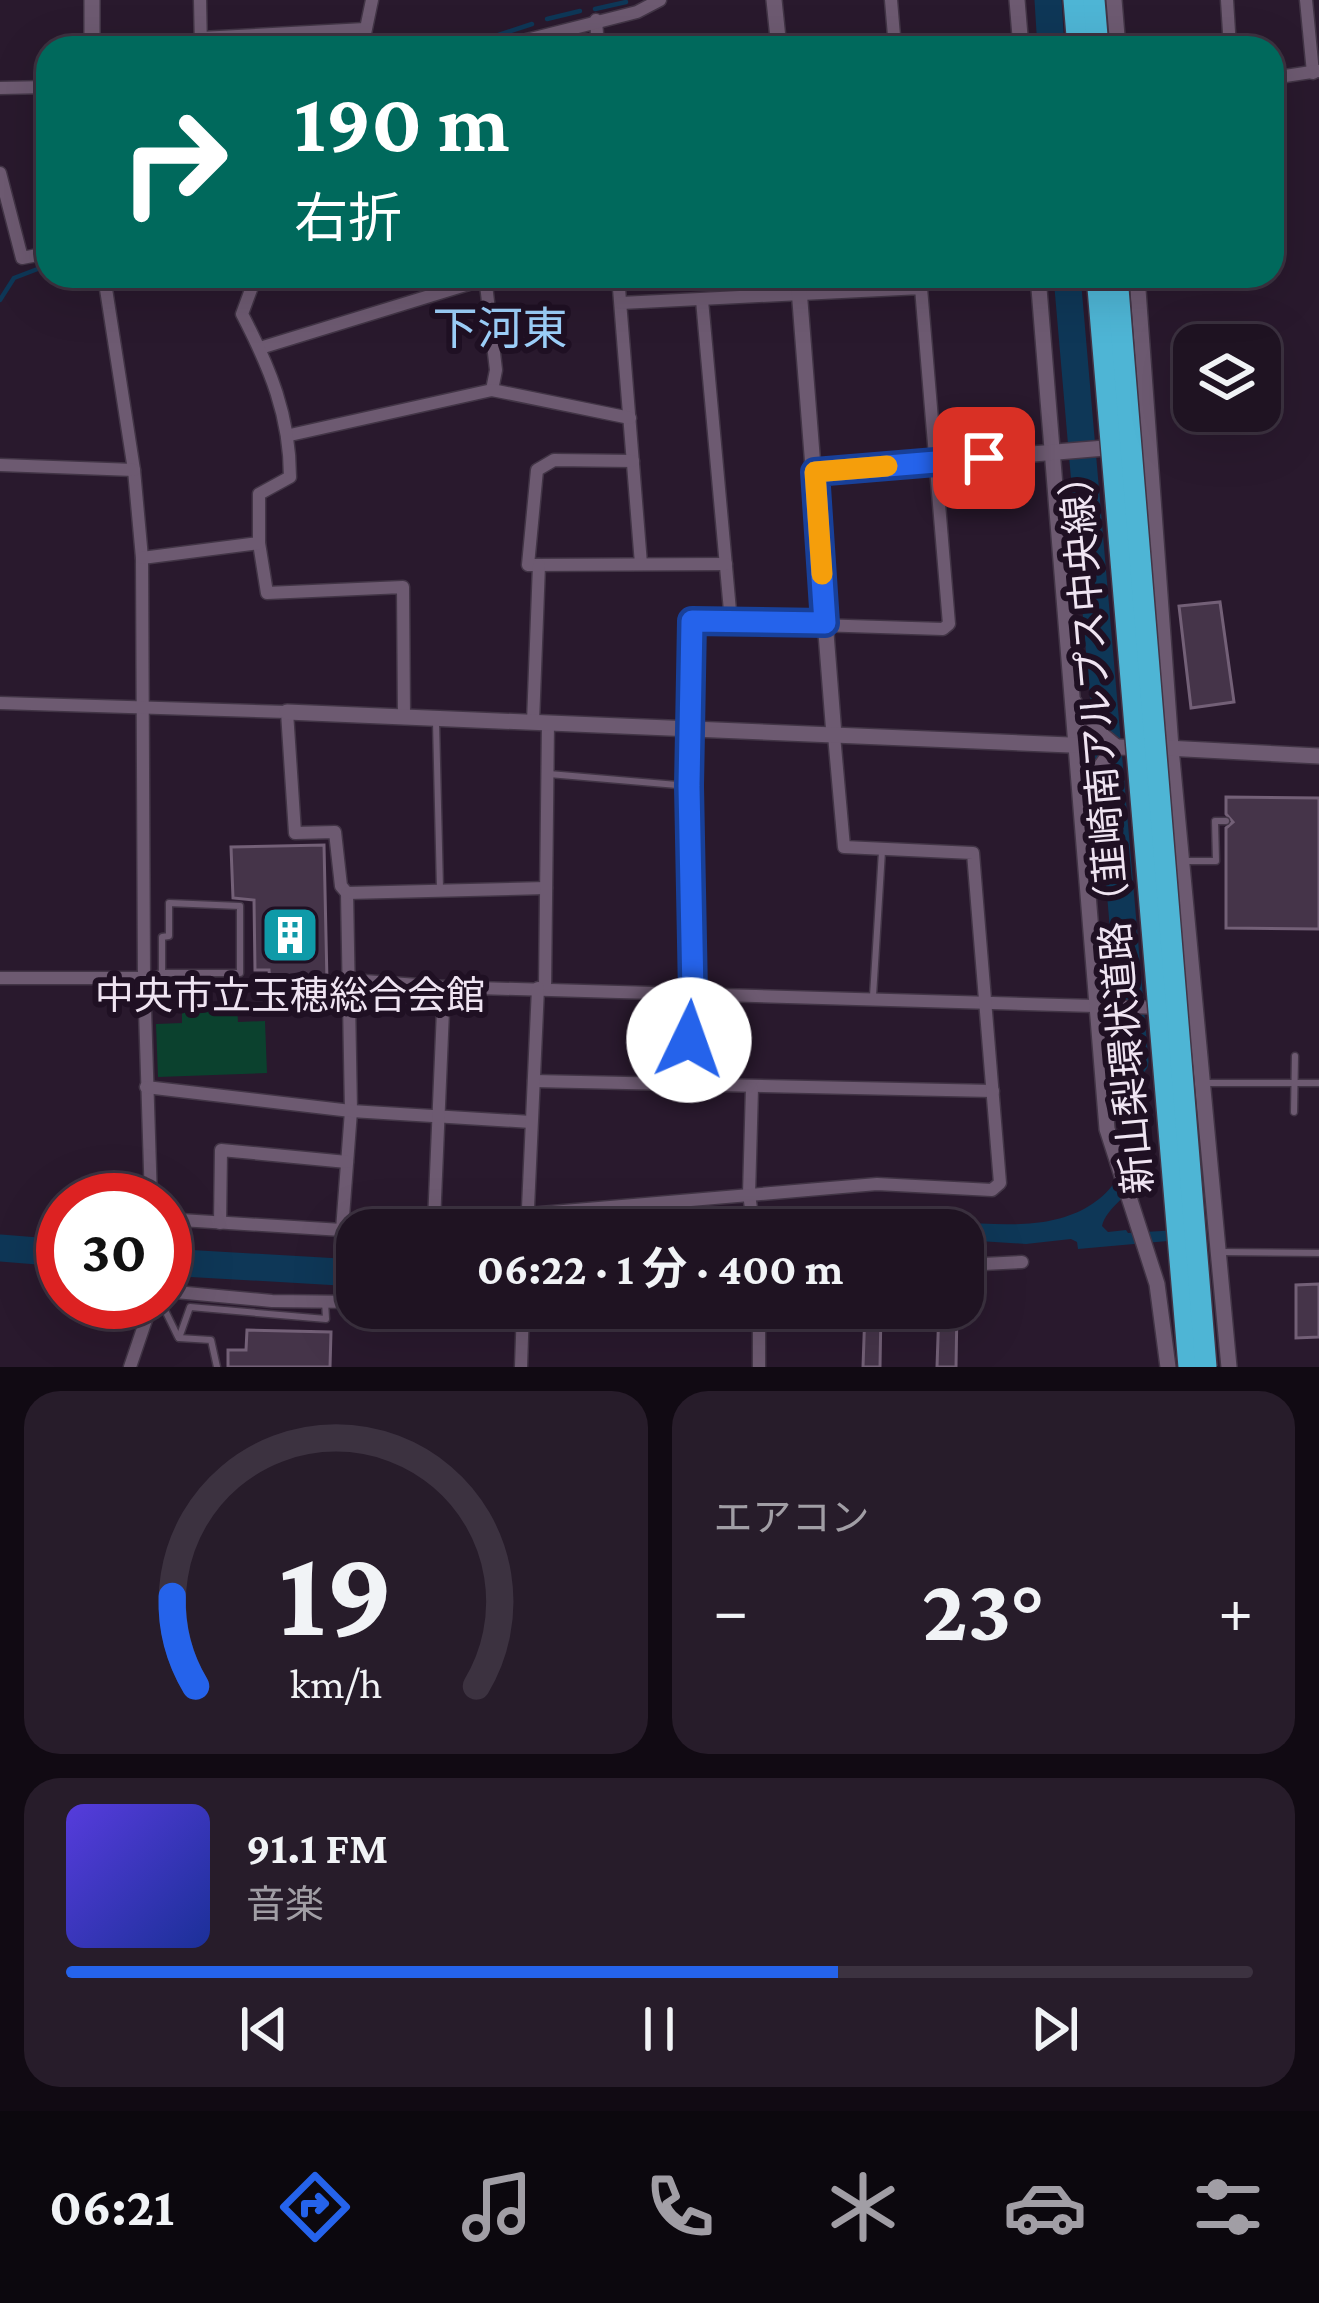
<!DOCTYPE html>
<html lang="ja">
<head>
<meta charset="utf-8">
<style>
	body { margin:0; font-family:"Crimson Pro","Noto Sans JP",serif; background:#271c2a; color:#f1f3f6; height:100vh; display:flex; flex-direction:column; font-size:45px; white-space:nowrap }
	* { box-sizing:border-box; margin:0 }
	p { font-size:39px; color:#a19ea5 }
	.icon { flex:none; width:66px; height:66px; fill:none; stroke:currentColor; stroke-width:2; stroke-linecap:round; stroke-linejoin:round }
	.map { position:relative; height:1367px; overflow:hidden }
	.panel { display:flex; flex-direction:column; gap:24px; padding:24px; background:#110a13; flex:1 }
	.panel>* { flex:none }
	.top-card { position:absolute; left:36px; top:36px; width:1248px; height:252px; border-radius:36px; box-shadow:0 12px 48px #0002,0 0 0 3px #3c3240; background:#00695c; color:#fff; overflow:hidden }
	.fabs { position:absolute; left:1173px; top:324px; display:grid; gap:24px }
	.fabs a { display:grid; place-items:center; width:108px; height:108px; border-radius:24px; background:#1f1322; box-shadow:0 12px 48px #0002,0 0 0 3px #3c3240; font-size:60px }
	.speed { position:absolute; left:36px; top:1173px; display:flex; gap:24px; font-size:60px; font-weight:700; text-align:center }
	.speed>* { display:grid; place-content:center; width:156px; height:156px; border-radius:50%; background:#1f1322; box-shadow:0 12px 48px #0002,0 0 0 3px #3c3240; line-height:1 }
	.speed .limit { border:18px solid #d22; background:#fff; color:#111 }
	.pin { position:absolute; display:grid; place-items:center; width:102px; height:102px; color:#fff; margin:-51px; border-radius:24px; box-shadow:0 6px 18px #0006 }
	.me { position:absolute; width:132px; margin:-66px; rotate:3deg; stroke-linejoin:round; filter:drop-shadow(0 0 9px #0008) }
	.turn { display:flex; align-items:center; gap:42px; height:252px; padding:0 60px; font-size:54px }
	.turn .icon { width:156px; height:156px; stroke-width:2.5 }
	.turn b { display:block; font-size:84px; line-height:102px }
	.big { font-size:90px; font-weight:700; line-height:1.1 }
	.panel .tile { flex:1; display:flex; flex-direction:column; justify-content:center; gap:18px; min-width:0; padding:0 42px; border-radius:36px; background:#271c2a }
	.panel .dial { align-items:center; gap:0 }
	.dial svg { height:312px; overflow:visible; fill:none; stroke:#3c3240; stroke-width:7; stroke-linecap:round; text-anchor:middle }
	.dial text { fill:#f1f3f6; stroke:none }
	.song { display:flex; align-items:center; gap:36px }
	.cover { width:144px; height:144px; border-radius:18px; background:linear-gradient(135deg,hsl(250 70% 55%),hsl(230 70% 35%)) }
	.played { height:12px; border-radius:6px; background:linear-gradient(90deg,#2563eb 65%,#3c3240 65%) }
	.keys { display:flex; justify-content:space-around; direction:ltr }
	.heat { display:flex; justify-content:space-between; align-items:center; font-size:66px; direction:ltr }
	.panel .tiles { flex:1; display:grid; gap:24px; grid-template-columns:1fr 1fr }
	.tile:last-child { grid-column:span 2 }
	.trip { position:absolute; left:336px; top:1209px; width:648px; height:120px; border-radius:36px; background:#1f1322; box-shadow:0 12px 48px #0002,0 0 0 3px #3c3240; font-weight:700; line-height:120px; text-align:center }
	.menu { display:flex; height:192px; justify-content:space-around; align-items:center; background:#0c080e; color:#a19ea5 }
	.menu .icon { width:84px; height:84px }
	.menu .selected { color:#2563eb }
	.menu b { font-size:54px; color:#f1f3f6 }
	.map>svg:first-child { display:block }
	.green { fill:#0b412e }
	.water { fill:#0e3757 }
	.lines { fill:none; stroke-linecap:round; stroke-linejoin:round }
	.stream { stroke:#0e3757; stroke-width:4.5 }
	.river { stroke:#0e3757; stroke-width:27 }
	.building { fill:#453449; stroke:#736077; stroke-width:3 }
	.service-casing { stroke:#423546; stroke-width:9 }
	.minor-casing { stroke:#423546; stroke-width:15 }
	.tertiary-casing { stroke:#423546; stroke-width:18 }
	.motorway-casing { stroke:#423546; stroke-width:24 }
	.service { stroke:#6d5a71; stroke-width:6 }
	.minor { stroke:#6d5a71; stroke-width:12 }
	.tertiary { stroke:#6d5a71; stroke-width:15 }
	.motorway { stroke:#4eb5d5; stroke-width:21 }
	.motorway-bridge-casing { stroke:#423546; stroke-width:24; stroke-linecap:butt }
	.motorway-bridge { stroke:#4eb5d5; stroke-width:21 }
	.route-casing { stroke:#184099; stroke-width:30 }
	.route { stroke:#2563eb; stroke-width:21 }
	.slow { stroke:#f59e0b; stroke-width:21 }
	.labels { text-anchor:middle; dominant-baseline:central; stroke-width:12; stroke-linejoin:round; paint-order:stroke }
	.street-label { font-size:39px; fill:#efe4f2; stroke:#1f1023 }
	.poi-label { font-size:39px; fill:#efe4f2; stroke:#1f1023 }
	.quarter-label { font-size:45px; fill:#9ccff9; stroke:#1f1023 }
</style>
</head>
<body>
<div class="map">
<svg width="1319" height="1367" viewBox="0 0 1319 1367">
	<rect width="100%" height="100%" fill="#29192d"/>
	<!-- green -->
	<path class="green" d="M 237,1006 L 238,1022 L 265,1021 L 267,1073 L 158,1077 L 156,1024 L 182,1023 L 182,1008 Z"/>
	<!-- water -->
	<path class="water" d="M 1129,1028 L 1134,1028 C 1140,1079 1158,1130 1135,1180 C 1127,1199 1107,1207 1102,1226 L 1108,1232 L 1126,1230 L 1128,1233 L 1178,1230 L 1179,1240 L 1078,1249 L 1077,1242 L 1071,1239 L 1026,1244 L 963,1240 L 963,1230 L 902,1230 L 902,1217 C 984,1221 1095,1251 1131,1152 Z"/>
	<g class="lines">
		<!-- stream -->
		<g class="stream">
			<path d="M 595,9 L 626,2"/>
			<path d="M 547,19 L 580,11"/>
			<path d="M 459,48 L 532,24"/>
			<path d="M 0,300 L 14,278 L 48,265"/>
		</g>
		<!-- river -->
		<g class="river">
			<path d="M 1048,0 L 1051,48"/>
			<path d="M 1067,276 L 1135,1062"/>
			<path d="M 861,1230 L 935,1228"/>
			<path d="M 0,1248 L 63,1253"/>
			<path d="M 165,1262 L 357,1273"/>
		</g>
	</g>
	<!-- building -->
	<g class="building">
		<path d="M 1220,602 L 1234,702 L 1191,708 L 1179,606 Z"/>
		<path d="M 1226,797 L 1319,798 L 1319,929 L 1226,928 L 1226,828 L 1233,822 L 1226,814 Z"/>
		<path d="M 324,845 L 327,982 L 270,983 L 269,970 L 255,970 L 254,900 L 233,898 L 231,847 Z"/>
		<path d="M 1319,1284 L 1319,1337 L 1296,1338 L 1296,1285 Z"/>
		<path d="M 939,1308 L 957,1308 L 956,1367 L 937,1367 Z"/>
		<path d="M 865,1310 L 881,1310 L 880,1367 L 863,1367 Z"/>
		<path d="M 247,1330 L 331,1332 L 330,1367 L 228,1367 L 228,1350 L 246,1350 Z"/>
	</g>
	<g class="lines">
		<defs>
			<g id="service">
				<path d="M 436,722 L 440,889"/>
				<path d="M 549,774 L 689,786"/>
				<path d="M 1185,861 L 1216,861 L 1215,821 L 1226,821"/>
				<path d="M 146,977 L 162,973 L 240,973 L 240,906 L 169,903 L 169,936 L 162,937 L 162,973"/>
				<path d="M 873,996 L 882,851"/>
				<path d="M 1205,1083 L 1319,1083"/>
				<path d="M 1294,1112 L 1295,1056"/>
				<path d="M 1220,1252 L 1319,1253"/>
				<path d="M 161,1302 L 178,1337"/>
				<path d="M 179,1338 L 190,1307 L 326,1319 L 325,1301"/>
				<path d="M 179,1338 L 211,1340 L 217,1367"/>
			</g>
			<g id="minor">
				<path d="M 200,0 L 201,48"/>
				<path d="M 891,0 L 895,48"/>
				<path d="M 1227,0 L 1230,48"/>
				<path d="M 1306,0 L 1313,73"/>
				<path d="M 596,20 L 598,48"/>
				<path d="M 201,38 L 365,29"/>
				<path d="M 362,48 L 372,0"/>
				<path d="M 495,48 L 637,12 L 660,0"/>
				<path d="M 1272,78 L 1318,71"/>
				<path d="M 0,88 L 48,87"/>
				<path d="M 0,173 L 22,258 L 48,253"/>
				<path d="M 104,276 L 134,470 L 142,558 L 144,978 L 151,1200"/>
				<path d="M 485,276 L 496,370 L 492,390"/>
				<path d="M 618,276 L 641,564"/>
				<path d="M 702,300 L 731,622"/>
				<path d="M 621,303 L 921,288 L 949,624 L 943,629 L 692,621 L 689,786 L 693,994 L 685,1085"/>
				<path d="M 260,348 L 485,279"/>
				<path d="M 290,435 L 492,390 L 630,418"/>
				<path d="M 633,461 L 554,460 L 537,470 L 528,565 L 726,564"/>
				<path d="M 0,465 L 134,470"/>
				<path d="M 259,543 L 267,593 L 403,587 L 404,717"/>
				<path d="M 142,558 L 259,543 L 259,494 L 290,477 C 290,416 270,368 242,314 L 256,276"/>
				<path d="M 0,703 L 287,712 L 295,833 L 335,832 L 341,886 L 347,893 L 351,1111 L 342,1230"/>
				<path d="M 533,722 L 539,565"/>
				<path d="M 347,893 L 546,888"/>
				<path d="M 0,978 L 144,978"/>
				<path d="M 351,980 L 444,987 L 1165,1008"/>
				<path d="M 545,988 L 548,723"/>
				<path d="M 534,1081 L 993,1091"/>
				<path d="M 146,1087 L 351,1111 L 531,1122"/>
				<path d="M 752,1088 L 749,1194 L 754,1230"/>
				<path d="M 165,1219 L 342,1230 L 877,1184 L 992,1190 L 1000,1183 L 973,853 L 844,847 L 834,735"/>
				<path d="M 434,1222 L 444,987"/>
				<path d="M 220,1223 L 221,1150 L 347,1162"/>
				<path d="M 527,1230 L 538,988"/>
				<path d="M 963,1265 L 1022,1262"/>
				<path d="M 165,1291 L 272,1301 L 357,1302"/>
				<path d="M 130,1367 L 152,1302"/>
				<path d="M 521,1367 L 523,1308"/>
				<path d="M 759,1367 L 759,1308"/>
			</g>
			<g id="tertiary">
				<path d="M 92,0 L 92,48"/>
				<path d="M 774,0 L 779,48"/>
				<path d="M 1017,0 L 1021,48"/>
				<path d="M 1114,0 L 1118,48"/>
				<path d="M 798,276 L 834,735"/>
				<path d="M 1038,276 L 1107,1129 L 1157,1284 L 1168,1367"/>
				<path d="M 1137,276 L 1171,748 L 1229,1367"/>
				<path d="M 815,472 L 1117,447"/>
				<path d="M 1074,702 L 1085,721 L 1115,746 L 1090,783 L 1088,810"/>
				<path d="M 287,712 L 1142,748"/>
				<path d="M 1166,748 L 1319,756"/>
			</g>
			<g id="motorway">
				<path d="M 1074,0 L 1078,48"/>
				<path d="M 1094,0 L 1098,48"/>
			</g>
		</defs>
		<!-- service casing -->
		<use href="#service" class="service-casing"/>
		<!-- minor casing -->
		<use href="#minor" class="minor-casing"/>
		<!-- tertiary casing -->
		<use href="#tertiary" class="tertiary-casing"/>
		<!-- motorway casing -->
		<use href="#motorway" class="motorway-casing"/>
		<!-- service -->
		<use href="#service" class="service"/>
		<!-- minor -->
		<use href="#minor" class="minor"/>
		<!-- tertiary -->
		<use href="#tertiary" class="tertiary"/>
		<!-- motorway -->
		<use href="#motorway" class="motorway"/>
		<defs>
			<g id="motorway-bridge">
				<path d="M 1097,276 L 1189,1367"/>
				<path d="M 1117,276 L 1206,1367"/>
			</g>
		</defs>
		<!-- motorway-bridge casing -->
		<use href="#motorway-bridge" class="motorway-bridge-casing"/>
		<!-- motorway-bridge -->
		<use href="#motorway-bridge" class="motorway-bridge"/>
	</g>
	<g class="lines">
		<defs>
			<path id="route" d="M 689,1040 L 693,994 L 689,786 L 692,621 L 825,623 L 815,472 L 984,458"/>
		</defs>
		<!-- route casing -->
		<use href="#route" class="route-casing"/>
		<!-- route -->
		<use href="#route" class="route"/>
		<!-- slow -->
		<path class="slow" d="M 822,574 L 815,472 L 887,466"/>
	</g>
	<!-- icons -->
	<defs>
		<symbol id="building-square" viewBox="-11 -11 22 22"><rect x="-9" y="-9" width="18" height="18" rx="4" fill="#0f9aa8" stroke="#1f1023"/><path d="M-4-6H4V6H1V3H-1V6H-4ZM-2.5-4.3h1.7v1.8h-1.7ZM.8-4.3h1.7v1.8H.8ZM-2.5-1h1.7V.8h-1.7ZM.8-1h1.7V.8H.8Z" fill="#fff"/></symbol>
	</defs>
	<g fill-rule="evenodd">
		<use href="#building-square" x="257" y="902" width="66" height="66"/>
	</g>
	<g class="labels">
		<!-- street labels -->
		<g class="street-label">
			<text transform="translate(1106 825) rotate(-95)">新山梨環状道路（韮崎南アルプス中央線）</text>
		</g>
		<!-- poi labels -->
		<g class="poi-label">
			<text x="290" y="995">中央市立玉穂総合会館</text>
		</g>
		<!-- quarter labels -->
		<g class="quarter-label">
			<text x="500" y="329">下河東</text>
		</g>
	</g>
</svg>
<div class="fabs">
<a><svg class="icon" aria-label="layers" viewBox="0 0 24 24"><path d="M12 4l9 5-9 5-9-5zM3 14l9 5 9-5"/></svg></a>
</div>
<div class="speed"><div class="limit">30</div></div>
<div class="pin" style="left:984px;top:458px;background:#d93025"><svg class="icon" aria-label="arrive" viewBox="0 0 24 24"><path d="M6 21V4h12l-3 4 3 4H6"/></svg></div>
<svg class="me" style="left:689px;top:1040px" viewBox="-20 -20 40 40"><circle r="19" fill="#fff"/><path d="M0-13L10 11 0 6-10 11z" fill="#2563eb"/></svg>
<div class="trip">06:22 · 1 分 · 400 m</div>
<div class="top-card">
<div class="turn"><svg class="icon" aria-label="right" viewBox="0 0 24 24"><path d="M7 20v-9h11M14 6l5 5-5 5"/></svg><div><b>190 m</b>右折</div></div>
</div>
</div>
<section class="panel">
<div class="tiles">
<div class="tile dial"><svg viewBox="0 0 100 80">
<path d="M14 69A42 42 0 1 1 86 69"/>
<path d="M14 69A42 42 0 0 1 8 46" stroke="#2563eb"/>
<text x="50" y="56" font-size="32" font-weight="700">19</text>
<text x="50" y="72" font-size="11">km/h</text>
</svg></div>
<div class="tile"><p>エアコン</p>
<div class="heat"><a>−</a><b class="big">23°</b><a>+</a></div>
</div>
<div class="tile">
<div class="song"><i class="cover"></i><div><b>91.1 FM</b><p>音楽</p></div></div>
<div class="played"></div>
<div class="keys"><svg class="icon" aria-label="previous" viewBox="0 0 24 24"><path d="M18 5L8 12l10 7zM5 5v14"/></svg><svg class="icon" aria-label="pause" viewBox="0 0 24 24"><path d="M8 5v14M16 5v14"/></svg><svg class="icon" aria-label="next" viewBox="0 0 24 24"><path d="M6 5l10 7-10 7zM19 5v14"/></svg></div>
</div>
</div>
</section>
<nav class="menu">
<b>06:21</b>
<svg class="icon selected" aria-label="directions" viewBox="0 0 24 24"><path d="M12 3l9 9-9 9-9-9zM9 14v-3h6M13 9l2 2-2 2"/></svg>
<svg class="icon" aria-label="music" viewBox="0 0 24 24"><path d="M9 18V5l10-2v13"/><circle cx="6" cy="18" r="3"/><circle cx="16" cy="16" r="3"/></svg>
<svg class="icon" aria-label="phone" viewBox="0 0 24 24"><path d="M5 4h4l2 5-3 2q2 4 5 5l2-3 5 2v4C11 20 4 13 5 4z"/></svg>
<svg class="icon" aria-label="climate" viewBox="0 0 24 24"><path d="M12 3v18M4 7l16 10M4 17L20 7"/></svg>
<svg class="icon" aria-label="car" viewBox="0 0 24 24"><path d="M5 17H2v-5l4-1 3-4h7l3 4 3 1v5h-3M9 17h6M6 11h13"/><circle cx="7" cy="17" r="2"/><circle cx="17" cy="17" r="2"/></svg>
<svg class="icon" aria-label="filters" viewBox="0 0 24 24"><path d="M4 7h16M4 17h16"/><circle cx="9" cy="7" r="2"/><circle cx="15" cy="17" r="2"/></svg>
</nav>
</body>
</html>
